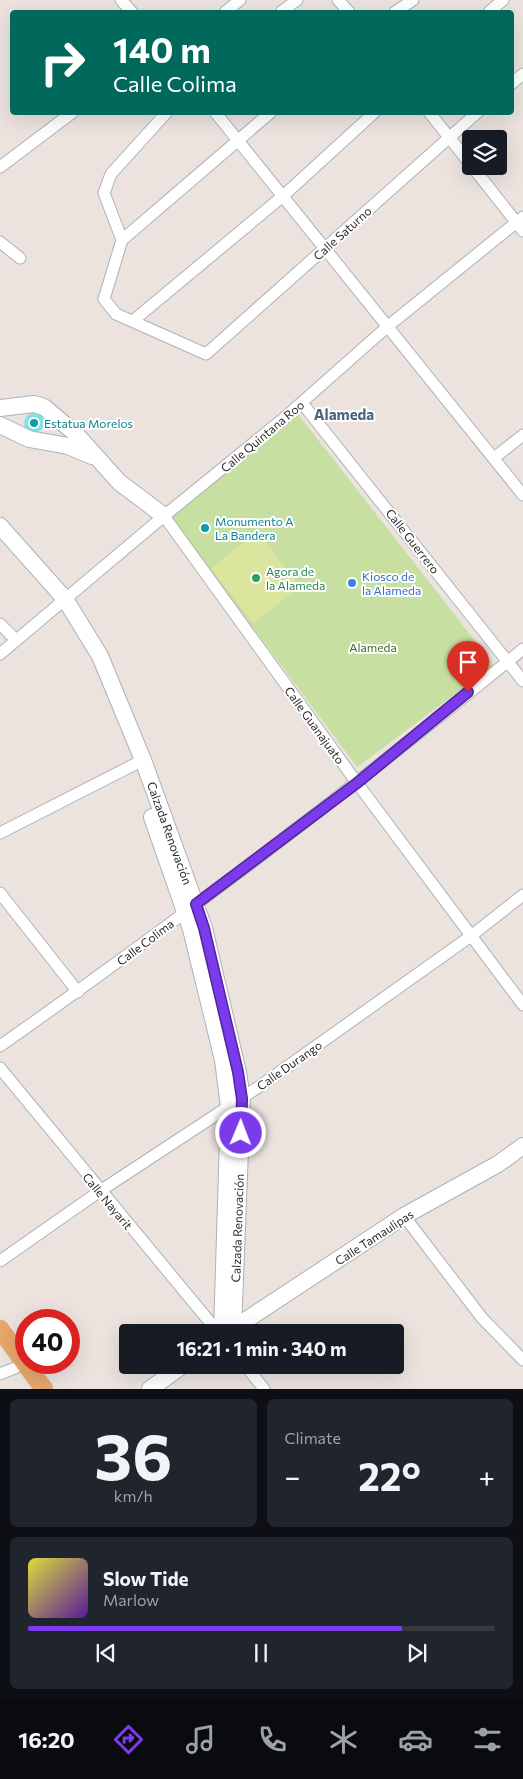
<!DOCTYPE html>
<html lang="en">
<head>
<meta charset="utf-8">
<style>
	body { margin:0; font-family:Commissioner,sans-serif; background:#20242c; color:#f1f3f6; height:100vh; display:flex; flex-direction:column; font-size:19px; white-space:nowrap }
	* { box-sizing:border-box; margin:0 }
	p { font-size:16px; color:#9ea1a6 }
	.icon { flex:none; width:28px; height:28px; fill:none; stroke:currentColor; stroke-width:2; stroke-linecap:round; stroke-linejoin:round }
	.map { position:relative; height:1389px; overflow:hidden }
	.side { display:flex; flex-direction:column; gap:10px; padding:10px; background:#0d0f14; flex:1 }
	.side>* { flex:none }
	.guide { position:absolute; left:10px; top:10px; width:504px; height:105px; border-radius:5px; box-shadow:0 5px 20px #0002; background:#00695c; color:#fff; overflow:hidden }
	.buttons { position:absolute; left:462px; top:130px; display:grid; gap:10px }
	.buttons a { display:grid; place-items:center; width:45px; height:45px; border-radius:5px; background:#171b24; box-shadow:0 5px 20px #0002; font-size:25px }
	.speed { position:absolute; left:15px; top:1309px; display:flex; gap:10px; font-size:25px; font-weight:700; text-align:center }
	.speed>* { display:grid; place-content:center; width:65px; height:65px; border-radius:50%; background:#171b24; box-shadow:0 5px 20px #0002; line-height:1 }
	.speed .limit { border:8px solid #d22; background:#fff; color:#111 }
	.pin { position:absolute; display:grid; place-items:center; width:42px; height:42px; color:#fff; margin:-51px -21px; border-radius:50% 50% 50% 0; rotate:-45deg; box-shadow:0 0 5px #0007 }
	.pin .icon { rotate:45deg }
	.me { position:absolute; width:55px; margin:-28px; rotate:1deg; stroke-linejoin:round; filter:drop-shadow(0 0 4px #0008) }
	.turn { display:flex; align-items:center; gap:18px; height:105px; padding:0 20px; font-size:22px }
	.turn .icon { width:65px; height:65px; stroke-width:2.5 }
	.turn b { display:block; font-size:35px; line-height:42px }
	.big { font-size:38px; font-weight:700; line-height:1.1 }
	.side .tile { flex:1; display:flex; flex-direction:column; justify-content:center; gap:8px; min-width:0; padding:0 18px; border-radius:8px; background:#20242c }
	.side .dial { align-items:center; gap:0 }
	.dial b { font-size:65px; line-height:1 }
	.song { display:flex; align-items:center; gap:15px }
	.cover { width:60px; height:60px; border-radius:8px; background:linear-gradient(135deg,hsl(60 70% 55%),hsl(270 70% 35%)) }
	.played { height:5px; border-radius:2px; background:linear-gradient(90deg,#7c3aed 80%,#363941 80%) }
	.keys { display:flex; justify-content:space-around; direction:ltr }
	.heat { display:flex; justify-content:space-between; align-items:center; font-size:28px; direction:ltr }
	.side .tiles { flex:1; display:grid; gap:10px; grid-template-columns:1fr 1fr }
	.tile:last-child { grid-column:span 2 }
	.trip { position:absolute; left:119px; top:1324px; width:285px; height:50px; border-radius:5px; background:#171b24; box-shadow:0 5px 20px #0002; font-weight:700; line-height:50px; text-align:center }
	.dock { display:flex; height:80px; justify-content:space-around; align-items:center; background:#090b0e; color:#9ea1a6 }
	.dock .icon { width:35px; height:35px }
	.dock .current { color:#7c3aed }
	.dock b { font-size:22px; color:#f1f3f6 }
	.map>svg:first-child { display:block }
	.green { fill:#c7dfa0 }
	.pitch { fill:#dbe59d }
	.water { fill:#7ae6e4 }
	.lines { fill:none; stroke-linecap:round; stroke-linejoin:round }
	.street-casing { stroke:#acb2b7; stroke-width:13 }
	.secondary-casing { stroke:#acb2b7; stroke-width:18 }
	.primary-casing { stroke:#c4c4c4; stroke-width:19 }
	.street { stroke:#fff; stroke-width:11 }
	.secondary { stroke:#fff; stroke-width:16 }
	.primary { stroke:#e7a66a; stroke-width:18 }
	.route-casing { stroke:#51269a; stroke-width:12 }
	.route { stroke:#7c3aed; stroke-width:9 }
	.culture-dot { fill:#0f9aa8; stroke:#fff; stroke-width:2 }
	.leisure-dot { fill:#2e9e5b; stroke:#fff; stroke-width:2 }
	.shop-dot { fill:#3f7fe0; stroke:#fff; stroke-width:2 }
	.labels { text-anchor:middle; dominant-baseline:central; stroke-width:4; stroke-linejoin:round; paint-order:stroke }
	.street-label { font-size:12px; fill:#2c2c2c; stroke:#fff }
	.culture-label { font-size:12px; fill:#0d838f; stroke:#fff; text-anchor:start }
	.leisure-label { font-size:12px; fill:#27864d; stroke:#fff; text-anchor:start }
	.shop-label { font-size:12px; fill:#366cbe; stroke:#fff; text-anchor:start }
	.park-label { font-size:12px; fill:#426520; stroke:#fff }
	.quarter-label { font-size:15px; font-weight:bold; fill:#4f637a; stroke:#fff }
</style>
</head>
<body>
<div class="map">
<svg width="523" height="1389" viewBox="0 0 523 1389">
	<rect width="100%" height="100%" fill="#ece3df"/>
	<!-- green -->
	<path class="green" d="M 298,414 L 494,665 L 357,767 L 171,518 Z"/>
	<!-- pitch -->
	<path class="pitch" d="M 258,532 L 300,587 L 253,623 L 211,568 Z"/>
	<!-- water -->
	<circle class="water" cx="34" cy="423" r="10"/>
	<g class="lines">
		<defs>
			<g id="street">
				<path d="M 121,0 L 132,12"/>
				<path d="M 338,0 L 349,12"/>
				<path d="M 225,12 L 240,0"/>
				<path d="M 281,12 L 297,0"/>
				<path d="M 395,12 L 413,0"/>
				<path d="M 489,12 L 503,0"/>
				<path d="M 511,84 L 523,74"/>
				<path d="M 215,112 L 523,495"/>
				<path d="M 271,112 L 122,240 L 104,299 L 116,314 L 206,354 L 478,112"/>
				<path d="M 429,112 L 471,165"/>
				<path d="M 472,166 L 523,231"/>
				<path d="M 0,167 L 73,112"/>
				<path d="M 122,240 L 104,193 L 111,174 L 167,112"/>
				<path d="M 0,242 L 20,258"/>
				<path d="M 134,320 L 283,196 L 375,112"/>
				<path d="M 302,403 L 523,681"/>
				<path d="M 494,458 L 523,435"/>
				<path d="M 164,516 L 357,783 L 523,1005"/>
				<path d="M 0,624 L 16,640"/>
				<path d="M 0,654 L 164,516 L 283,419 L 387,327 L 523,217"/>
				<path d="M 0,833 L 143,760"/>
				<path d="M 0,893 L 78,992"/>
				<path d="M 0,1046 C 179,920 354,788 523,649"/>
				<path d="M 0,1068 L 218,1332"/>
				<path d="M 404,1216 L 482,1318 L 523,1360"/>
				<path d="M 0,1261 L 100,1191 L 260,1086 L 471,936 L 523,895"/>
				<path d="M 245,1365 L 264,1389"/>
				<path d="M 0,1374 L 15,1368"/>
			</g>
			<g id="secondary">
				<path d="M 0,408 L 34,404 L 44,407 L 76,434 L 119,482 L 164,516"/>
				<path d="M 0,425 L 29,439 L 68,446 L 92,456"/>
				<path d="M 0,526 L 65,599 L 100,656 L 143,760 L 204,928 L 238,1072 L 242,1099 L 233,1329"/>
				<path d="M 152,817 L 191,929 L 223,1060 L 229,1107 L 222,1332"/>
				<path d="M 228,1332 L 404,1216 L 498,1164 L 523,1146"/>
				<path d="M 150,1389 L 183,1365"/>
			</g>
			<path id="primary" d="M 0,1329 L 44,1389"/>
		</defs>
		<!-- street casing -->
		<use href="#street" class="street-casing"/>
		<!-- secondary casing -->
		<use href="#secondary" class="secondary-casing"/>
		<!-- primary casing -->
		<use href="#primary" class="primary-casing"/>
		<!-- street -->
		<use href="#street" class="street"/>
		<!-- secondary -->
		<use href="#secondary" class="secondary"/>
		<!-- primary -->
		<use href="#primary" class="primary"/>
	</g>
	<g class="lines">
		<defs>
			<path id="route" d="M 241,1133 L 242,1099 L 238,1072 L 204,928 L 196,904 L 357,783 L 468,692"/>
		</defs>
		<!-- route casing -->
		<use href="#route" class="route-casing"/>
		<!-- route -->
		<use href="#route" class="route"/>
	</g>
	<!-- markers -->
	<g class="culture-dot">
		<circle cx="34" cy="423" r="5"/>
		<circle cx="205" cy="528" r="5"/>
	</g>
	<circle class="leisure-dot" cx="256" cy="578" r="5"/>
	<circle class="shop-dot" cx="352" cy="583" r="5"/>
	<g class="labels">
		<!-- street labels -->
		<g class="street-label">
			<text transform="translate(342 233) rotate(-42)">Calle Saturno</text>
			<text transform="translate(262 436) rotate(-40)">Calle Quintana Roo</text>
			<text transform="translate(413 541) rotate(52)">Calle Guerrero</text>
			<text transform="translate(315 725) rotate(54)">Calle Guanajuato</text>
			<text transform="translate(170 833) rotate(70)">Calzada Renovación</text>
			<text transform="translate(145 942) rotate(-37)">Calle Colima</text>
			<text transform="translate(289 1065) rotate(-35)">Calle Durango</text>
			<text transform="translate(108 1201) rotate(50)">Calle Nayarit</text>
			<text transform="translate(237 1228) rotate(-88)">Calzada Renovación</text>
			<text transform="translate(374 1237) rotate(-33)">Calle Tamaulipas</text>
		</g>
		<!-- culture labels -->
		<g class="culture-label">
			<text x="44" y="423">Estatua Morelos</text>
			<text x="215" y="521">Monumento A<tspan x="215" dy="14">La Bandera</tspan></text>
		</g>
		<!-- leisure labels -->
		<g class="leisure-label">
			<text x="266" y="571">Agora de<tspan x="266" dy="14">la Alameda</tspan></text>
		</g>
		<!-- shop labels -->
		<g class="shop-label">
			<text x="362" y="576">Kiosco de<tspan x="362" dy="14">la Alameda</tspan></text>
		</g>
		<!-- park labels -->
		<g class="park-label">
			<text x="373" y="647">Alameda</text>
		</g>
		<!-- quarter labels -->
		<g class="quarter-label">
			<text x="344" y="414">Alameda</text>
		</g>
	</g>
</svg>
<div class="buttons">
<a><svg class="icon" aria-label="layers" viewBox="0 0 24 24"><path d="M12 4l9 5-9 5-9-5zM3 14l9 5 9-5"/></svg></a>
</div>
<div class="speed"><div class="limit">40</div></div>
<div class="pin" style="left:468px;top:692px;background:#d93025"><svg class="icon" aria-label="arrive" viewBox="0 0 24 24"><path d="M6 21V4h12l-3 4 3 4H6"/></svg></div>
<svg class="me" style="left:241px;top:1133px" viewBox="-20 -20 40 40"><circle r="17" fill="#7c3aed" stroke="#fff" stroke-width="3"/><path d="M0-11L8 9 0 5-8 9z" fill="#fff"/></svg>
<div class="trip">16:21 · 1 min · 340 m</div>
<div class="guide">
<div class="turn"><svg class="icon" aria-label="right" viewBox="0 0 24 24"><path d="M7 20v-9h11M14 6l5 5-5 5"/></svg><div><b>140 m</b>Calle Colima</div></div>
</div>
</div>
<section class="side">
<div class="tiles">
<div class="tile dial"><b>36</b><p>km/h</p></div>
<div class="tile"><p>Climate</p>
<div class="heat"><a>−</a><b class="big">22°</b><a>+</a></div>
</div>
<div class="tile">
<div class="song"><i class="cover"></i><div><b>Slow Tide</b><p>Marlow</p></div></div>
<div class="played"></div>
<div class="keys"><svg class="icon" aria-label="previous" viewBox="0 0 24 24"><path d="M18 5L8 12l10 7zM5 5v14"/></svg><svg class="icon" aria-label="pause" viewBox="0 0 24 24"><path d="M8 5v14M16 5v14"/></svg><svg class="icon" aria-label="next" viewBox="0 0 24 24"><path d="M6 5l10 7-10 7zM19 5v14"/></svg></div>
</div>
</div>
</section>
<nav class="dock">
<b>16:20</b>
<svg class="icon current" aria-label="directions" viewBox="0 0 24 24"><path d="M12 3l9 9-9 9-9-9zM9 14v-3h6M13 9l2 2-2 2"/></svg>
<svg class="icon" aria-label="music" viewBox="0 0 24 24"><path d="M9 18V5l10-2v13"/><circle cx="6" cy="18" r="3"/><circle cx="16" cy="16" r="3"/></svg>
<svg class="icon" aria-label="phone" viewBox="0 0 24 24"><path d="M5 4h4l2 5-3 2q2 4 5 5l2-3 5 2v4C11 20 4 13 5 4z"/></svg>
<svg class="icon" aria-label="climate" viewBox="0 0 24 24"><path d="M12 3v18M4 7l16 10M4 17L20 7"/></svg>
<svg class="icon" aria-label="car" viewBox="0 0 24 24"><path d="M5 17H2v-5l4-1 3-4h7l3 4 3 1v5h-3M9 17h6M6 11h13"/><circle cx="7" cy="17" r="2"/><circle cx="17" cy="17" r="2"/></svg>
<svg class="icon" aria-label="filters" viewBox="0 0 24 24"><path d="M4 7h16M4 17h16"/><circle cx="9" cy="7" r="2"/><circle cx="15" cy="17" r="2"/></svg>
</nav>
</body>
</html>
